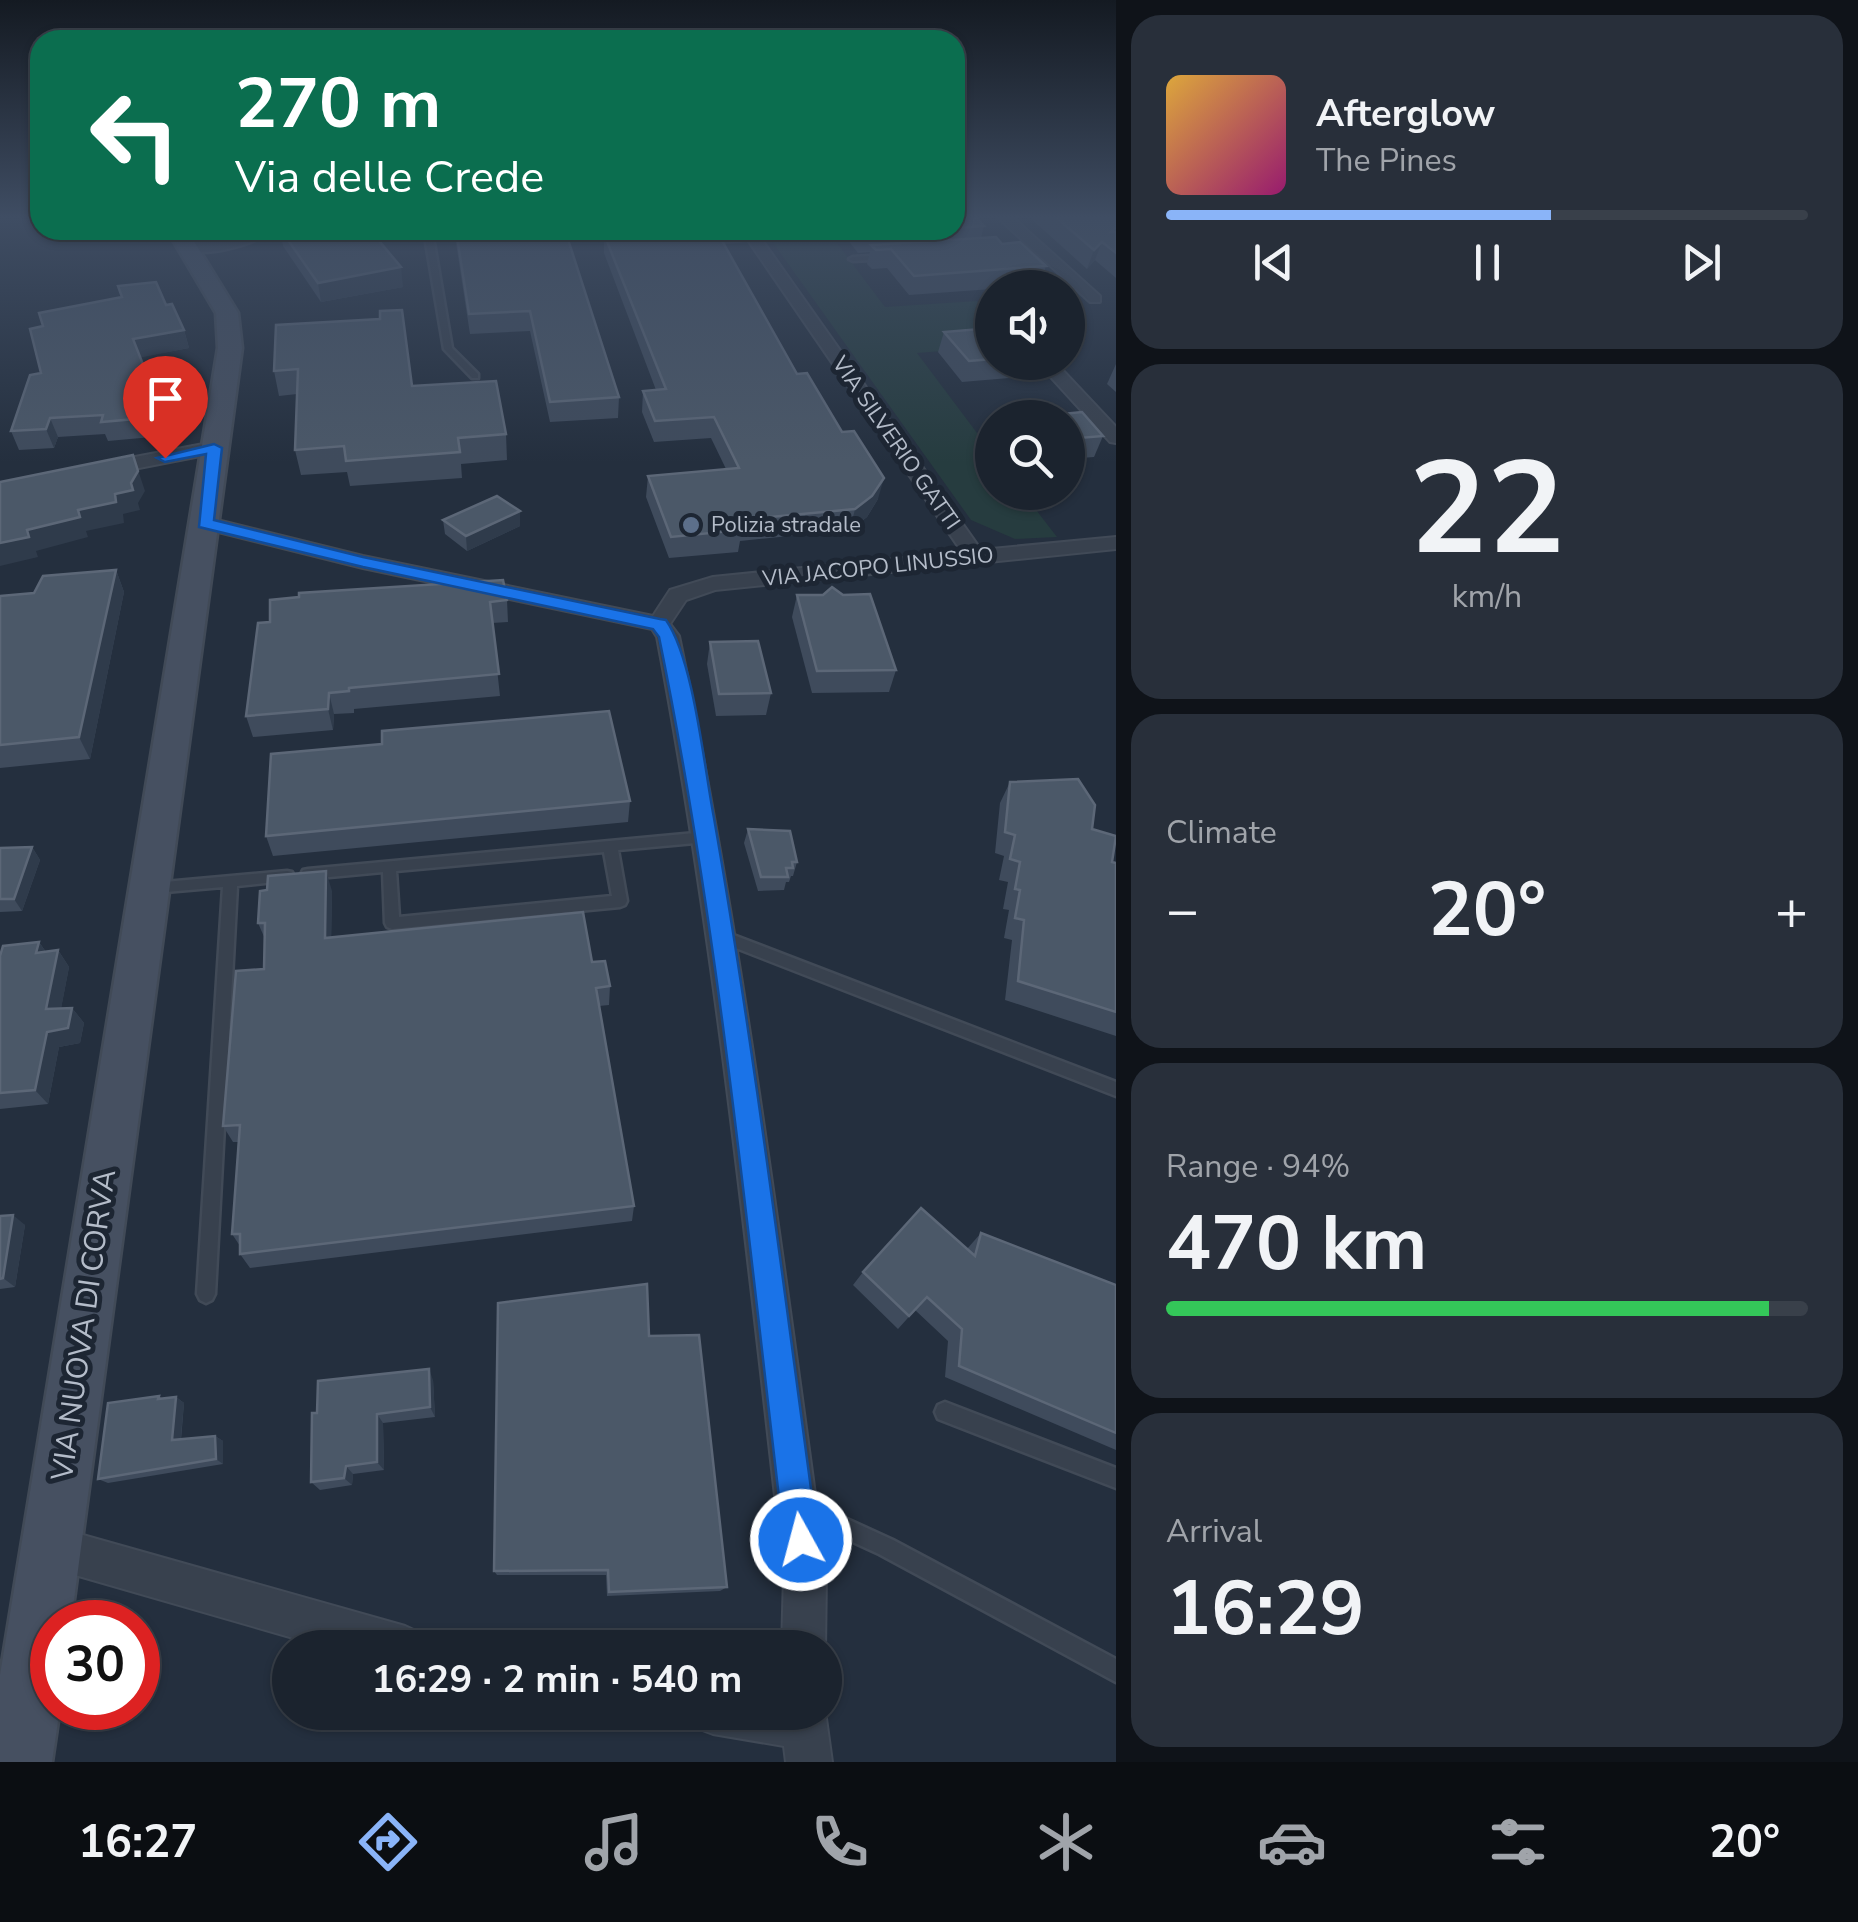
<!DOCTYPE html>
<html lang="en">
<head>
<meta charset="utf-8">
<style>
	body { margin:0; font-family:"Nunito Sans",sans-serif; background:#282f3a; color:#f1f3f6; height:100vh; display:flex; flex-direction:column; font-size:38px; white-space:nowrap }
	* { box-sizing:border-box; margin:0 }
	p { font-size:32px; color:#a0a4aa }
	.icon { flex:none; width:55px; height:55px; fill:none; stroke:currentColor; stroke-width:2; stroke-linecap:round; stroke-linejoin:round }
	.map { position:relative; flex:1; overflow:hidden }
	.details { display:flex; flex-direction:column; gap:15px; padding:15px; background:#0f1319; width:742px }
	.details>* { flex:none }
	.banner { position:absolute; left:30px; top:30px; width:935px; height:210px; border-radius:30px; box-shadow:0 2px 8px #0004,0 0 0 2px #39404a; background:#0b6e4f; color:#fff; overflow:hidden }
	.controls { position:absolute; left:975px; top:270px; display:grid; gap:20px }
	.controls a { display:grid; place-items:center; width:110px; height:110px; border-radius:50%; background:#1b232e; box-shadow:0 2px 8px #0004,0 0 0 2px #39404a; font-size:50px }
	.speed { position:absolute; left:30px; top:1600px; display:flex; gap:20px; font-size:50px; font-weight:700; text-align:center }
	.speed>* { display:grid; place-content:center; width:130px; height:130px; border-radius:50%; background:#1b232e; box-shadow:0 2px 8px #0004,0 0 0 2px #39404a; line-height:1 }
	.speed .limit { border:15px solid #d22; background:#fff; color:#111 }
	.pin { position:absolute; display:grid; place-items:center; width:85px; height:85px; color:#fff; margin:-102px -42px; border-radius:50% 50% 50% 0; rotate:-45deg; box-shadow:0 0 10px #0007 }
	.pin .icon { rotate:45deg }
	.me { position:absolute; width:110px; margin:-55px; rotate:353deg; stroke-linejoin:round; filter:drop-shadow(0 0 8px #0008) }
	.turn { display:flex; align-items:center; gap:35px; height:210px; padding:0 40px; font-size:45px }
	.turn .icon { width:130px; height:130px; stroke-width:2.5 }
	.turn b { display:block; font-size:70px; line-height:85px }
	.big { font-size:75px; font-weight:700; line-height:1.1 }
	.details .card { flex:1; display:flex; flex-direction:column; justify-content:center; gap:15px; min-width:0; padding:0 35px; border-radius:30px; background:#282f3a }
	.details .dial { align-items:center; gap:0 }
	.dial b { font-size:130px; line-height:1 }
	.song { display:flex; align-items:center; gap:30px }
	.cover { width:120px; height:120px; border-radius:15px; background:linear-gradient(135deg,hsl(40 70% 55%),hsl(320 70% 35%)) }
	.played { height:10px; border-radius:5px; background:linear-gradient(90deg,#8ab4f8 60%,#39404a 60%) }
	.keys { display:flex; justify-content:space-around; direction:ltr }
	.heat { display:flex; justify-content:space-between; align-items:center; font-size:55px; direction:ltr }
	.charge { height:15px; border-radius:8px; background:linear-gradient(90deg,#34c759 94%,#39404a 0) }
	.trip { position:absolute; left:272px; top:1630px; width:570px; height:100px; border-radius:50px; background:#1b232e; box-shadow:0 2px 8px #0004,0 0 0 2px #39404a; font-weight:700; line-height:100px; text-align:center }
	.tab-bar { display:flex; height:160px; justify-content:space-around; align-items:center; background:#0b0e12; color:#a0a4aa }
	.tab-bar .icon { width:70px; height:70px }
	.tab-bar .selected { color:#8ab4f8 }
	.tab-bar b { font-size:45px; color:#f1f3f6 }
	main { display:flex; flex:1; min-height:0 }
	.map>svg:first-child { display:block }
	.green { fill:#263c3f }
	.lines { fill:none; stroke-linecap:round; stroke-linejoin:round }
	.service-casing { stroke:#414a57; stroke-width:5 }
	.minor-casing { stroke:#414a57; stroke-width:4 }
	.secondary-casing { stroke:#414a57; stroke-width:5 }
	.service { fill:#38414e; fill-rule:evenodd }
	.minor { fill:#38414e; fill-rule:evenodd }
	.secondary { fill:#465061; fill-rule:evenodd }
	.wall { fill:#3f4b5c }
	.shaded-wall { fill:#2f3b4b }
	.building { fill:#4b5868; stroke:#5c6777; stroke-width:2.5 }
	.route { fill:#1a73e8; stroke:#114b97; stroke-width:2.5 }
	.service-dot { fill:#5c6f8a; stroke:#1d2633; stroke-width:4 }
	.labels { text-anchor:middle; dominant-baseline:central; stroke-width:10; stroke-linejoin:round; paint-order:stroke }
	.far-street-label { font-size:22px; fill:#b4bcc9; stroke:#1d2633 }
	.far-poi-label { font-size:22px; fill:#b4bcc9; stroke:#1d2633; text-anchor:start }
	.near-street-label { font-size:30px; fill:#b4bcc9; stroke:#1d2633 }
</style>
</head>
<body>
<main>
<div class="map">
<svg width="1116" height="1762" viewBox="0 0 1116 1762">
	<rect width="100%" height="100%" fill="#242f3e"/>
	<!-- green -->
	<path class="green" d="M 764,230 L 827,230 L 885,307 L 977,301 L 992,318 L 992,347 L 917,353 L 992,453 L 992,492 L 1023,493 L 1057,537 L 1015,539 L 971,520 Z"/>
	<g class="lines">
		<defs>
			<g id="service">
				<path d="M 421,230 L 428,230 L 433,237 L 452,348 L 478,374 L 478,378 L 472,378 L 444,349 L 425,237 Z"/>
				<path d="M 754,236 L 756,239 L 707,243 L 703,241 L 707,239 Z"/>
				<path d="M 886,255 L 889,255 L 889,259 L 853,261 L 849,259 L 853,257 Z"/>
				<path d="M 706,832 L 713,837 L 706,842 L 618,850 L 627,901 L 625,905 L 620,907 L 392,929 L 387,927 L 385,923 L 383,872 L 308,879 L 303,878 L 301,874 L 303,870 L 308,869 ZM 604,852 L 612,896 L 399,917 L 396,871 Z"/>
				<path d="M 287,871 L 292,872 L 294,876 L 292,880 L 237,886 L 215,1294 L 212,1300 L 206,1303 L 200,1300 L 197,1294 L 223,887 L 154,893 L 149,892 L 147,888 L 149,884 L 154,883 Z"/>
				<path d="M 723,931 L 1116,1082 L 1116,1096 L 718,941 L 716,937 L 718,933 Z"/>
				<path d="M 945,1402 L 1116,1468 L 1116,1488 L 938,1419 L 935,1412 L 938,1405 Z"/>
				<path d="M 801,1498 L 893,1540 L 1116,1659 L 1116,1682 L 879,1554 L 794,1515 L 791,1508 L 794,1501 Z"/>
			</g>
			<g id="minor">
				<path d="M 995,215 L 1010,215 L 1100,296 L 1100,302 L 1090,302 Z"/>
				<path d="M 254,230 L 275,230 C 255,244 202,261 181,247 C 192,240 235,237 254,230 Z"/>
				<path d="M 741,230 L 755,230 L 981,550 L 1116,537 L 1116,549 L 715,590 L 686,600 L 670,624 L 679,636 C 744,947 783,1261 826,1575 L 825,1650 L 782,1648 L 784,1575 C 748,1261 716,947 657,637 L 652,629 L 363,568 L 198,527 L 195,523 L 205,517 L 363,556 L 653,616 L 670,590 L 713,577 L 962,552 Z"/>
				<path d="M 1037,362 L 1055,362 L 1116,427 L 1116,443 L 1110,442 Z"/>
				<path d="M 214,442 L 221,444 L 221,452 L 98,476 L 89,470 L 98,464 Z"/>
				<path d="M 51,1526 L 405,1626 L 420,1633 L 427,1648 L 328,1648 L 51,1568 L 36,1562 L 30,1547 L 36,1532 Z"/>
				<path d="M 825,1711 L 832,1762 L 786,1762 L 784,1746 L 713,1734 L 697,1728 L 691,1712 Z"/>
			</g>
			<path id="secondary" d="M 167,230 L 187,230 L 238,313 L 242,348 L 71,1622 L 52,1622 L 52,1708 L 60,1708 L 52,1762 L 0,1762 L 0,1675 L 218,348 L 216,313 Z"/>
		</defs>
		<!-- service casing -->
		<use href="#service" class="service-casing"/>
		<!-- minor casing -->
		<use href="#minor" class="minor-casing"/>
		<!-- secondary casing -->
		<use href="#secondary" class="secondary-casing"/>
		<!-- service -->
		<use href="#service" class="service"/>
		<!-- minor -->
		<use href="#minor" class="minor"/>
		<!-- secondary -->
		<use href="#secondary" class="secondary"/>
	</g>
	<!-- wall -->
	<g class="wall">
		<path d="M 955,215 L 984,226 L 981,238 L 1002,244 L 1046,266 L 1039,286 L 992,288 L 992,289 L 909,295 L 887,268 L 872,269 L 867,264 L 870,252 L 858,253 L 840,230 L 955,230 Z"/>
		<path d="M 1027,215 L 1116,215 L 1116,278 L 1095,260 L 1087,269 Z"/>
		<path d="M 280,230 L 370,230 L 403,287 L 321,302 L 283,246 Z"/>
		<path d="M 454,230 L 565,230 L 619,397 L 618,418 L 550,422 L 530,331 L 470,334 Z"/>
		<path d="M 609,230 L 716,230 L 797,374 L 878,499 L 867,517 L 850,530 L 740,541 L 738,552 L 669,558 L 646,497 L 648,476 L 726,469 L 711,438 L 654,442 L 642,412 L 643,391 L 656,390 L 604,253 L 604,234 L 609,234 Z"/>
		<path d="M 118,286 L 166,305 L 184,330 L 189,348 L 140,357 L 153,390 L 162,389 L 168,408 L 163,436 L 108,441 L 105,434 L 58,437 L 54,448 L 19,450 L 11,431 L 41,373 L 43,326 L 122,297 Z"/>
		<path d="M 276,325 L 412,386 L 506,434 L 507,460 L 461,464 L 462,478 L 350,486 L 347,472 L 301,475 L 295,450 L 297,394 L 279,396 L 274,371 Z"/>
		<path d="M 992,328 L 992,362 L 1028,362 L 1022,377 L 962,382 L 938,352 L 944,332 Z"/>
		<path d="M 1116,364 L 1116,392 L 1107,384 Z"/>
		<path d="M 1068,418 L 1103,436 L 1094,457 L 1068,459 Z"/>
		<path d="M 520,511 L 520,526 L 467,551 L 445,534 L 443,520 Z"/>
		<path d="M 116,570 L 124,592 L 90,759 L 0,768 L 0,596 L 34,593 Z"/>
		<path d="M 797,595 L 896,670 L 889,692 L 812,693 L 792,617 Z"/>
		<path d="M 507,600 L 508,622 L 492,623 L 500,696 L 354,709 L 354,713 L 334,714 L 333,730 L 253,737 L 246,716 L 270,622 Z"/>
		<path d="M 710,642 L 771,693 L 766,715 L 716,716 L 707,664 Z"/>
		<path d="M 1010,782 L 1092,829 L 1112,862 L 1116,863 L 1116,1036 L 1005,1000 L 1012,940 L 1004,938 L 1009,910 L 1003,909 L 1008,882 L 999,880 L 1004,856 L 995,853 L 1000,803 Z"/>
		<path d="M 630,801 L 628,822 L 273,856 L 266,836 Z"/>
		<path d="M 748,829 L 797,862 L 793,876 L 791,876 L 789,882 L 786,882 L 784,890 L 758,891 L 744,843 Z"/>
		<path d="M 32,847 L 40,860 L 22,911 L 0,912 L 0,848 Z"/>
		<path d="M 332,891 L 331,937 L 592,962 L 610,986 L 609,1005 L 599,1006 L 634,1206 L 632,1221 L 250,1268 L 240,1254 L 240,1246 L 232,1234 L 238,1142 L 233,1142 L 223,1126 L 264,969 L 265,939 L 258,923 Z"/>
		<path d="M 39,942 L 46,952 L 58,950 L 69,967 L 61,1008 L 72,1008 L 84,1023 L 80,1043 L 59,1047 L 48,1104 L 0,1109 L 0,956 Z"/>
		<path d="M 0,1216 L 25,1225 L 15,1287 L 0,1289 Z"/>
		<path d="M 981,1233 L 1116,1285 L 1116,1450 L 945,1377 L 948,1341 L 915,1310 L 898,1329 L 853,1285 L 863,1272 L 967,1249 Z"/>
		<path d="M 649,1336 L 727,1587 L 720,1591 L 607,1596 L 606,1575 L 497,1575 L 494,1571 Z"/>
		<path d="M 433,1380 L 435,1417 L 383,1423 L 384,1470 L 353,1474 L 352,1485 L 320,1490 L 311,1482 L 317,1413 Z"/>
		<path d="M 159,1396 L 163,1399 L 176,1397 L 184,1403 L 181,1440 L 215,1436 L 223,1441 L 223,1464 L 108,1483 L 98,1479 Z"/>
	</g>
	<!-- shaded-wall -->
	<g class="shaded-wall">
		<path d="M 1102,242 L 1095,260 L 1087,269 L 1094,250 Z"/>
		<path d="M 401,267 L 403,287 L 321,302 L 318,283 Z"/>
		<path d="M 184,330 L 189,348 L 138,358 L 133,339 Z"/>
		<path d="M 162,389 L 168,408 L 163,436 L 157,417 Z"/>
		<path d="M 50,418 L 58,437 L 54,448 L 46,429 Z"/>
		<path d="M 133,455 L 145,491 L 138,503 L 140,510 L 123,514 L 124,523 L 86,531 L 88,537 L 36,551 L 38,557 L 0,566 L 0,543 L 27,530 L 115,494 L 131,483 Z"/>
		<path d="M 884,478 L 878,499 L 867,517 L 850,530 L 855,509 Z"/>
		<path d="M 520,511 L 520,526 L 467,551 L 466,536 Z"/>
		<path d="M 116,570 L 124,592 L 90,759 L 79,737 Z"/>
		<path d="M 329,693 L 334,714 L 333,730 L 328,709 Z"/>
		<path d="M 32,847 L 40,860 L 22,911 L 14,899 Z"/>
		<path d="M 326,871 L 332,891 L 331,957 L 325,938 Z"/>
		<path d="M 39,942 L 50,958 L 36,953 Z"/>
		<path d="M 58,950 L 69,967 L 58,1025 L 46,1009 Z"/>
		<path d="M 72,1008 L 84,1023 L 80,1043 L 59,1047 L 48,1104 L 35,1090 L 47,1032 Z"/>
		<path d="M 13,1215 L 25,1225 L 15,1287 L 3,1278 Z"/>
		<path d="M 429,1369 L 433,1380 L 435,1417 L 430,1407 Z"/>
		<path d="M 176,1397 L 184,1403 L 180,1446 L 172,1440 Z"/>
		<path d="M 377,1414 L 383,1423 L 384,1470 L 377,1462 Z"/>
		<path d="M 215,1436 L 223,1441 L 223,1464 L 216,1459 Z"/>
		<path d="M 346,1466 L 353,1474 L 352,1485 L 344,1478 Z"/>
	</g>
	<!-- building -->
	<g class="building">
		<path d="M 955,215 L 973,215 L 984,226 L 955,228 Z"/>
		<path d="M 1053,215 L 1116,215 L 1116,227 L 1111,232 L 1116,232 L 1116,253 L 1102,242 L 1094,250 Z"/>
		<path d="M 281,230 L 370,230 L 401,267 L 318,283 Z"/>
		<path d="M 456,230 L 565,230 L 619,397 L 550,402 L 530,311 L 469,314 Z"/>
		<path d="M 616,230 L 716,230 L 797,374 L 807,373 L 842,432 L 854,431 L 884,478 L 872,496 L 855,509 L 737,520 L 741,530 L 671,537 L 648,476 L 739,468 L 714,417 L 655,421 L 643,391 L 666,389 L 604,234 L 617,233 Z"/>
		<path d="M 859,230 L 925,230 L 862,234 Z"/>
		<path d="M 996,237 L 1002,244 L 1020,242 L 1046,266 L 914,276 L 891,249 L 876,250 L 871,245 Z"/>
		<path d="M 156,282 L 166,305 L 172,304 L 184,330 L 133,339 L 153,390 L 162,389 L 157,417 L 101,422 L 103,415 L 50,418 L 46,429 L 11,431 L 30,375 L 41,373 L 30,329 L 43,326 L 39,313 L 122,297 L 118,286 Z"/>
		<path d="M 402,310 L 412,386 L 496,381 L 506,434 L 458,438 L 460,452 L 346,461 L 344,446 L 295,450 L 298,369 L 274,371 L 276,325 L 380,319 L 380,311 Z"/>
		<path d="M 992,328 L 992,359 L 969,361 L 944,332 Z"/>
		<path d="M 1082,412 L 1103,436 L 1068,439 L 1068,418 L 1022,418 Z"/>
		<path d="M 133,455 L 138,471 L 131,483 L 133,490 L 115,494 L 116,502 L 78,510 L 80,517 L 27,530 L 29,537 L 0,543 L 0,482 Z"/>
		<path d="M 497,496 L 520,511 L 466,536 L 443,520 Z"/>
		<path d="M 116,570 L 79,737 L 0,745 L 0,596 L 34,593 L 43,576 Z"/>
		<path d="M 503,580 L 507,600 L 490,602 L 499,674 L 349,688 L 349,691 L 329,693 L 328,709 L 246,716 L 258,623 L 270,622 L 270,600 L 299,597 L 299,593 Z"/>
		<path d="M 832,587 L 843,595 L 870,594 L 896,670 L 817,671 L 797,595 L 823,595 Z"/>
		<path d="M 758,641 L 771,693 L 719,694 L 710,642 Z"/>
		<path d="M 609,711 L 630,801 L 266,836 L 271,754 L 382,744 L 382,731 Z"/>
		<path d="M 1078,779 L 1095,805 L 1092,829 L 1116,836 L 1112,862 L 1116,863 L 1116,1012 L 1018,981 L 1024,920 L 1015,918 L 1020,890 L 1015,889 L 1020,862 L 1010,859 L 1015,835 L 1005,832 L 1010,782 Z"/>
		<path d="M 748,829 L 790,831 L 797,862 L 792,862 L 793,868 L 786,868 L 788,877 L 761,877 Z"/>
		<path d="M 32,847 L 14,899 L 0,899 L 0,848 Z"/>
		<path d="M 326,871 L 325,938 L 583,912 L 592,962 L 605,961 L 610,986 L 596,988 L 634,1206 L 240,1254 L 240,1234 L 232,1234 L 240,1125 L 223,1126 L 236,971 L 264,969 L 265,923 L 258,923 L 260,891 L 267,890 L 268,876 Z"/>
		<path d="M 39,942 L 36,953 L 58,950 L 46,1009 L 72,1008 L 68,1028 L 47,1032 L 35,1090 L 0,1093 L 0,956 L 3,946 Z"/>
		<path d="M 921,1208 L 975,1256 L 981,1233 L 1116,1285 L 1116,1433 L 959,1366 L 962,1329 L 927,1297 L 909,1316 L 863,1272 Z"/>
		<path d="M 13,1215 L 3,1278 L 0,1279 L 0,1216 Z"/>
		<path d="M 647,1284 L 649,1336 L 699,1335 L 727,1587 L 609,1592 L 608,1570 L 494,1571 L 498,1303 Z"/>
		<path d="M 429,1369 L 430,1407 L 377,1414 L 377,1462 L 346,1466 L 344,1478 L 311,1482 L 312,1413 L 317,1413 L 318,1381 Z"/>
		<path d="M 159,1396 L 158,1399 L 176,1397 L 172,1440 L 215,1436 L 216,1459 L 98,1479 L 108,1403 Z"/>
	</g>
	<!-- sky -->
	<linearGradient id="sky" x2="0" y2="1"><stop stop-color="#141a22"/><stop offset="0.47" stop-color="#3f4d63"/><stop offset="1" stop-color="#3f4d63" stop-opacity="0"/></linearGradient>
	<rect width="1116" height="462" fill="url(#sky)"/>
	<!-- route -->
	<path class="route" d="M 214,444 L 222,448 L 214,520 L 363,557 L 660,619 L 666,620 C 694,660 704,767 714,818 C 756,1058 785,1300 818,1540 L 813,1553 L 801,1558 L 789,1553 L 784,1540 C 748,1239 720,935 659,637 L 653,629 L 363,567 L 199,527 L 206,454 L 165,462 L 157,458 Z"/>
	<!-- markers -->
	<circle class="service-dot" cx="691" cy="525" r="10"/>
	<g class="labels">
		<!-- far-street labels -->
		<g class="far-street-label">
			<text transform="translate(896 443) rotate(55)">VIA SILVERIO GATTI</text>
			<text transform="translate(878 567) rotate(-6)">VIA JACOPO LINUSSIO</text>
		</g>
		<!-- far-poi labels -->
		<g class="far-poi-label">
			<text x="711" y="525">Polizia stradale</text>
		</g>
		<!-- near-street labels -->
		<g class="near-street-label">
			<text transform="translate(84 1325) rotate(-82)">VIA NUOVA DI CORVA</text>
		</g>
	</g>
</svg>
<div class="controls">
<a><svg class="icon" aria-label="sound" viewBox="0 0 24 24"><path d="M4 9h4l5-4v14l-5-4H4zM17 9q2 3 0 6"/></svg></a>
<a><svg class="icon" aria-label="search" viewBox="0 0 24 24"><circle cx="10" cy="10" r="6"/><path d="M15 15l6 6"/></svg></a>
</div>
<div class="speed"><div class="limit">30</div></div>
<div class="pin" style="left:165px;top:458px;background:#d93025"><svg class="icon" aria-label="arrive" viewBox="0 0 24 24"><path d="M6 21V4h12l-3 4 3 4H6"/></svg></div>
<svg class="me" style="left:801px;top:1540px" viewBox="-20 -20 40 40"><circle r="17" fill="#1a73e8" stroke="#fff" stroke-width="3"/><path d="M0-11L8 9 0 5-8 9z" fill="#fff"/></svg>
<div class="trip">16:29 · 2 min · 540 m</div>
<div class="banner">
<div class="turn"><svg class="icon" aria-label="left" viewBox="0 0 24 24"><path d="M17 20v-9H6M10 6l-5 5 5 5"/></svg><div><b>270 m</b>Via delle Crede</div></div>
</div>
</div>
<section class="details">
<div class="card">
<div class="song"><i class="cover"></i><div><b>Afterglow</b><p>The Pines</p></div></div>
<div class="played"></div>
<div class="keys"><svg class="icon" aria-label="previous" viewBox="0 0 24 24"><path d="M18 5L8 12l10 7zM5 5v14"/></svg><svg class="icon" aria-label="pause" viewBox="0 0 24 24"><path d="M8 5v14M16 5v14"/></svg><svg class="icon" aria-label="next" viewBox="0 0 24 24"><path d="M6 5l10 7-10 7zM19 5v14"/></svg></div>
</div>
<div class="card dial"><b>22</b><p>km/h</p></div>
<div class="card"><p>Climate</p>
<div class="heat"><a>−</a><b class="big">20°</b><a>+</a></div>
</div>
<div class="card"><p>Range · 94%</p><b class="big">470 km</b><div class="charge"></div></div>
<div class="card"><p>Arrival</p><b class="big">16:29</b></div>
</section>
</main>
<nav class="tab-bar">
<b>16:27</b>
<svg class="icon selected" aria-label="directions" viewBox="0 0 24 24"><path d="M12 3l9 9-9 9-9-9zM9 14v-3h6M13 9l2 2-2 2"/></svg>
<svg class="icon" aria-label="music" viewBox="0 0 24 24"><path d="M9 18V5l10-2v13"/><circle cx="6" cy="18" r="3"/><circle cx="16" cy="16" r="3"/></svg>
<svg class="icon" aria-label="phone" viewBox="0 0 24 24"><path d="M5 4h4l2 5-3 2q2 4 5 5l2-3 5 2v4C11 20 4 13 5 4z"/></svg>
<svg class="icon" aria-label="climate" viewBox="0 0 24 24"><path d="M12 3v18M4 7l16 10M4 17L20 7"/></svg>
<svg class="icon" aria-label="car" viewBox="0 0 24 24"><path d="M5 17H2v-5l4-1 3-4h7l3 4 3 1v5h-3M9 17h6M6 11h13"/><circle cx="7" cy="17" r="2"/><circle cx="17" cy="17" r="2"/></svg>
<svg class="icon" aria-label="filters" viewBox="0 0 24 24"><path d="M4 7h16M4 17h16"/><circle cx="9" cy="7" r="2"/><circle cx="15" cy="17" r="2"/></svg>
<b>20°</b>
</nav>
</body>
</html>
